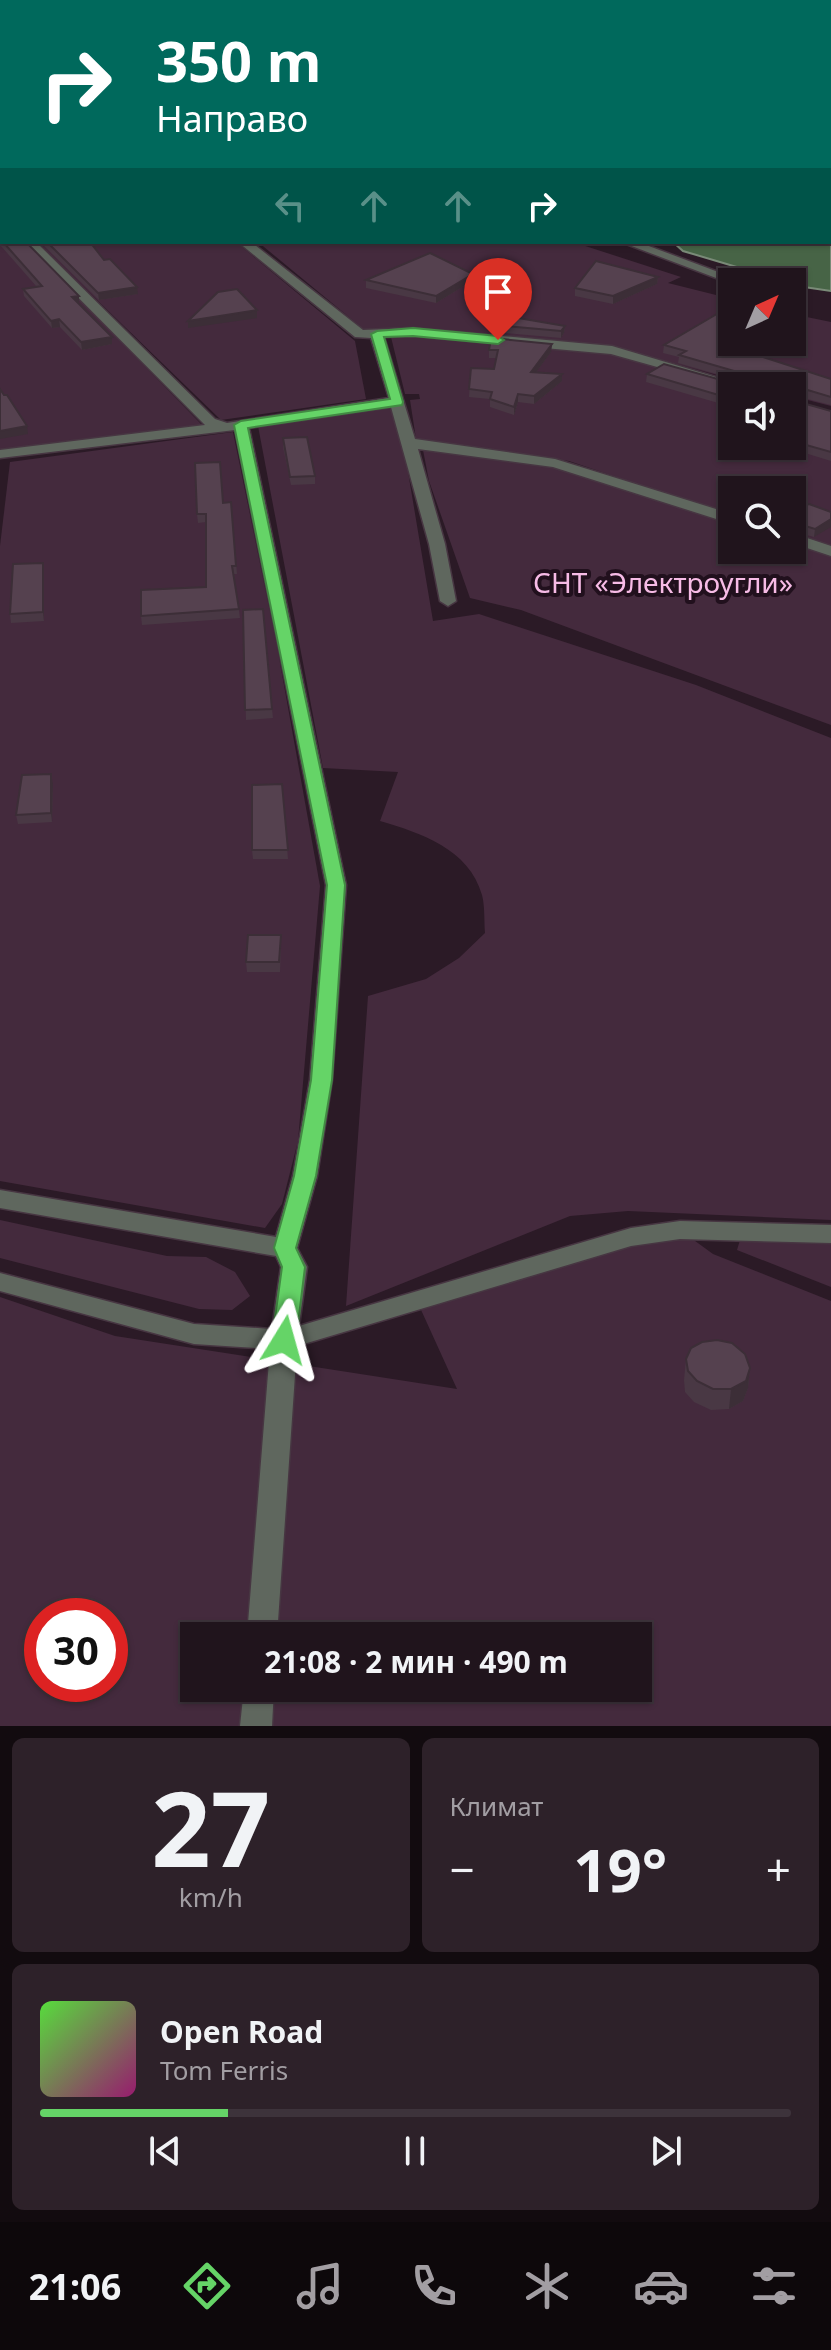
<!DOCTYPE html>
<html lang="ru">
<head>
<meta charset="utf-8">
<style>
	body { margin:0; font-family:"Noto Sans",sans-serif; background:#2d2129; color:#f1f3f6; height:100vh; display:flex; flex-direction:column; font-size:30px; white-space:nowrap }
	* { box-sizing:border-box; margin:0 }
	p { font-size:26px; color:#a29ea3 }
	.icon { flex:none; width:44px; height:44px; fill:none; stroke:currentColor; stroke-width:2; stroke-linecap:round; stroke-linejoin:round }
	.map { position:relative; height:1726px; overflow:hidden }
	.panel { display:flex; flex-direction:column; gap:12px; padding:12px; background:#120b0f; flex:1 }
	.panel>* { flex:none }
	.guide { position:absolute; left:0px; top:0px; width:832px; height:244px; box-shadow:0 2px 6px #0004,0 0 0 2px #3d333b; background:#00695c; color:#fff; overflow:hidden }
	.needle { width:52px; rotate:44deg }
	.controls { position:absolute; left:718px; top:268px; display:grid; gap:16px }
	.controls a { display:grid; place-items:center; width:88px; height:88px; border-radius:0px; background:#20141c; box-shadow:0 2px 6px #0004,0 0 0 2px #3d333b; font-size:40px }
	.speed { position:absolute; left:24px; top:1598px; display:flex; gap:16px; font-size:40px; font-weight:700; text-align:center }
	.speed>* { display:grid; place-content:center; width:104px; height:104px; border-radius:50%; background:#20141c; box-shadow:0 2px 6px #0004,0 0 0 2px #3d333b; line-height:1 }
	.speed .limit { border:12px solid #d22; background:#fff; color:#111 }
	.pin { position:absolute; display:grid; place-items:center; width:68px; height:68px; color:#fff; margin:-82px -34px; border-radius:50% 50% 50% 0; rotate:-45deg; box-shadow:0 0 8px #0007 }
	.pin .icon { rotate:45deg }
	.me { position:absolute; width:88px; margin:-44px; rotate:8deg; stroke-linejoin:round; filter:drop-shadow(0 0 6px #0008) }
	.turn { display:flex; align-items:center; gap:28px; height:168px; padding:0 24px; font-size:36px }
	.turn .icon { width:104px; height:104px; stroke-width:2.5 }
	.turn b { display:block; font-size:56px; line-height:68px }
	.lanes { display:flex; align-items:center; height:76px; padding:0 24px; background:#0003; justify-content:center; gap:40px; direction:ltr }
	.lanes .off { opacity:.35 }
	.big { font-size:60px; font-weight:700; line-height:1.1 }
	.panel .widget { flex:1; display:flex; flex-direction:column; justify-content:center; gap:12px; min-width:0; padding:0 28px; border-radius:12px; background:#2d2129 }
	.panel .dial { align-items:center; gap:0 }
	.dial b { font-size:104px; line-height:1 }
	.song { display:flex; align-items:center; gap:24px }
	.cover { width:96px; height:96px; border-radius:12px; background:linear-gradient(135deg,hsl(110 70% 55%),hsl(320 70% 35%)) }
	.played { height:8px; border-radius:4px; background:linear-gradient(90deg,#65d467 25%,#3d333b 25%) }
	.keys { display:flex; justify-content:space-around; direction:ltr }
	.heat { display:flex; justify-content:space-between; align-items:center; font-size:44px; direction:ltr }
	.panel .tiles { flex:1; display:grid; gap:12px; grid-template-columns:1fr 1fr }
	.widget:last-child { grid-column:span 2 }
	.trip { position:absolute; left:180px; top:1622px; width:472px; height:80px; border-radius:0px; background:#20141c; box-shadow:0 2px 6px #0004,0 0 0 2px #3d333b; font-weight:700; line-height:80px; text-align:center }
	.tabs { display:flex; height:128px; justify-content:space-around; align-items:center; background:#0d080b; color:#a29ea3 }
	.tabs .icon { width:56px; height:56px }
	.tabs .on { color:#65d467 }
	.tabs b { font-size:36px; color:#f1f3f6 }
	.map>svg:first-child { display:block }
	.green { fill:#442a3d; fill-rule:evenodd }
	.water { fill:#476446; stroke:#7a8b78; stroke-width:2 }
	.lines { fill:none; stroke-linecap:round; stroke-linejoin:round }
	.stream { stroke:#7a8b78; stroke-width:5 }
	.minor-casing { stroke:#473642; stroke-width:3 }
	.minor { fill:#5f675e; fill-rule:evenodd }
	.wall { fill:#493844 }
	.shaded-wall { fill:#3c2e37 }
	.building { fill:#55414f; stroke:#3c2e37; stroke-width:2 }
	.route { fill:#65d467; stroke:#428a43; stroke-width:2 }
	.labels { text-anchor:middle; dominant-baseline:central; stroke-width:8; stroke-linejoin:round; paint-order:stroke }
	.park-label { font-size:28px; fill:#f7bbe6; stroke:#21101d }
</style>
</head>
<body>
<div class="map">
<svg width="831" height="1726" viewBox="0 0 831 1726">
	<rect width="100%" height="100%" fill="#2b1a26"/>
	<!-- green -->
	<g class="green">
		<path d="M 0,217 L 2,242 L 24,242 L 202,425 L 0,452 Z"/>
		<path d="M 37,242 L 236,242 L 355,341 L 366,399 L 221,420 Z"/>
		<path d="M 258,242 L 573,242 L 681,277 L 668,283 L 732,299 L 732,342 L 792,342 L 792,314 L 831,322 L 831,406 L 792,396 L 792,386 L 757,386 L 615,347 L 576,342 L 415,329 L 367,332 Z"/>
		<path d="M 408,336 L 612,354 L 732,388 L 732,446 L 792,446 L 831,415 L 831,547 L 792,535 L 792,490 L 732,490 L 732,516 L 569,461 L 416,439 L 410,400 L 420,399 L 419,394 L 405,394 L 391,337 Z"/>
		<path d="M 391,406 L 404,448 L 433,621 L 479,614 L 696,685 L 831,738 L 831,1220 L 628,1211 L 570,1216 L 346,1306 L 368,996 L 426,979 L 459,958 L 485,933 C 484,921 485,906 482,895 C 469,849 421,833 380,821 L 398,772 L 323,768 L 258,426 Z"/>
		<path d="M 233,432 L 277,646 L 320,886 L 298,1141 L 282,1204 L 265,1228 L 0,1181 L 0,546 L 10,462 Z"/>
		<path d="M 423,450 L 558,468 L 715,519 L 732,524 L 732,550 L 792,550 L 792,544 L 831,556 L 831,725 L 521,610 L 470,598 L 429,481 Z"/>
		<path d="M 0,1220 L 167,1256 L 206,1257 L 235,1272 L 250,1296 L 232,1310 L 199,1309 L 0,1258 Z"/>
		<path d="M 680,1230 L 713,1254 L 831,1301 L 831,1726 L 0,1726 L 0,1297 L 115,1336 L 457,1389 L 417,1301 ZM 42,1616 L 110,1616 L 110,1684 L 42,1684 ZM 194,1636 L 638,1636 L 638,1688 L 194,1688 Z"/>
		<path d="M 740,1240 L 831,1243 L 831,1287 L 737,1250 Z"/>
	</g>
	<!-- water -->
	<path class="water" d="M 831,97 L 831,291 L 804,287 L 683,251 L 673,242 L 830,242 Z"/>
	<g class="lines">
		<!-- stream -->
		<path class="stream" d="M 51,0 L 68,2"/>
		<defs>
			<g id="minor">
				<path d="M 399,0 L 415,0 L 416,2 L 400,2 Z"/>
				<path d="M 831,47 L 831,54 L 830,54 L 830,47 Z"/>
				<rect x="0" y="61" width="2" height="6"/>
				<rect x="830" y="86" width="1" height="6"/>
				<rect x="0" y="97" width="2" height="6"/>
				<rect x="0" y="210" width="2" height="8"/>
				<path d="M 23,242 L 36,242 L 215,419 L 227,423 L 389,398 L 371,338 L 355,337 L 238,242 L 251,242 L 363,330 L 413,328 L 612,346 L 746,386 L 732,388 L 611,354 L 413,336 L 384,337 L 415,439 L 555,459 L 732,514 L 732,524 L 553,467 L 418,449 L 445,544 L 456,601 L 448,606 L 440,601 L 429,544 L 391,407 L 249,428 L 346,885 L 332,1080 L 317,1176 L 297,1248 L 307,1267 L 299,1326 L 631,1228 L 680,1221 L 831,1225 L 831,1243 L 680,1239 L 631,1246 L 297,1346 L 277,1636 L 247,1636 L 270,1349 L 194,1344 L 0,1291 L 0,1273 L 194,1324 L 272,1329 L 281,1267 L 276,1256 L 0,1208 L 0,1190 L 276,1237 L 293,1176 L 310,1080 L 326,885 L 235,430 L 0,458 L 0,450 L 205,425 Z"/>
				<path d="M 621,242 L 638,242 L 745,282 L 732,284 Z"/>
				<path d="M 792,533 L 831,546 L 831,556 L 792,543 Z"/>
				<path d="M 244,1688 L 274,1688 L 272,1726 L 240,1726 Z"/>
			</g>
		</defs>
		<!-- minor casing -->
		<use href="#minor" class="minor-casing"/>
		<!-- minor -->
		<use href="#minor" class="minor"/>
	</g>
	<!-- wall -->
	<g class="wall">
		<path d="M 0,239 L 2,239 L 2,242 L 26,242 L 79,296 L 79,303 L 78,303 L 112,337 L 112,344 L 82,350 L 60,327 L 52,328 L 24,296 L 23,289 L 37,287 L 1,246 Z"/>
		<path d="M 40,242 L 90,242 L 104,260 L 138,294 L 99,300 Z"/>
		<path d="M 473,274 L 472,281 L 436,303 L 366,288 L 366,280 Z"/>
		<path d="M 658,277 L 657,284 L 613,304 L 575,296 L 575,288 Z"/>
		<path d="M 494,325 L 565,326 L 564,333 L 561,338 L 493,332 Z"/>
		<path d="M 797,339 L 796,347 L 767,359 L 831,379 L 831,405 L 792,395 L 792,386 L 732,386 L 732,407 L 646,382 L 647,374 L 732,383 L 741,381 L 678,363 L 679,357 L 663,353 L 664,345 Z"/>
		<path d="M 552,344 L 551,352 L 536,372 L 562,374 L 562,381 L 534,404 L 518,402 L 514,415 L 490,407 L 490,399 L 469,397 L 471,368 L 494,369 L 497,358 L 489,358 L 489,350 Z"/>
		<path d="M 792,400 L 831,411 L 831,461 L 782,446 L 792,446 Z"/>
		<path d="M 732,418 L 732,431 L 726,429 L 727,421 Z"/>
		<path d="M 283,438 L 315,476 L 315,484 L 291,485 L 283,447 Z"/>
		<path d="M 231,502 L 237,574 L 234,574 L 240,618 L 142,625 L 141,616 L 206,587 L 206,522 L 198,523 L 197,514 L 223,503 Z"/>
		<path d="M 831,512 L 814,537 L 792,531 L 792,513 Z"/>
		<path d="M 797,548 L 774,562 L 745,552 L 746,550 L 792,550 Z"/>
		<path d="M 43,563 L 44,621 L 11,623 L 10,614 Z"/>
		<path d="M 243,610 L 272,709 L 273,718 L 246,720 Z"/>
		<path d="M 53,784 L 52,822 L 18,824 L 16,815 Z"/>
		<path d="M 282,784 L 288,859 L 253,859 L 252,850 Z"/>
		<path d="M 281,945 L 280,972 L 247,972 L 246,962 Z"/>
		<path d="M 686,1359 L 750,1368 L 748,1388 L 743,1401 L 729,1409 L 711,1410 L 694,1402 L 685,1392 L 684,1380 Z"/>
	</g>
	<!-- shaded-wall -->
	<g class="shaded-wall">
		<path d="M 473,274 L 472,281 L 436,303 L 436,296 Z"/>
		<path d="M 658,277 L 657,284 L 613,304 L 613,296 Z"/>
		<path d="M 137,287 L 138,294 L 99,300 L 98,293 Z"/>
		<path d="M 79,296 L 79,303 L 72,304 L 72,297 Z"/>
		<path d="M 257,310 L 257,318 L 188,328 L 188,321 Z"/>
		<path d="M 59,319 L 60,327 L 52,328 L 51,321 Z"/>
		<path d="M 565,326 L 564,333 L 561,338 L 561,331 Z"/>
		<path d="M 112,337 L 112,344 L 82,350 L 81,342 Z"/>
		<path d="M 797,339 L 796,347 L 756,363 L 757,355 Z"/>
		<path d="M 552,344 L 551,352 L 531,379 L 531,372 Z"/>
		<path d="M 562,374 L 562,381 L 534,404 L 534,396 Z"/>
		<path d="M 518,394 L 518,402 L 514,415 L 514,407 Z"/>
		<path d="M 27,426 L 28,434 L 0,439 L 0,431 Z"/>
		<path d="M 831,519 L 831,527 L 814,537 L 815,529 Z"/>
		<path d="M 798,539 L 797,548 L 774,562 L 775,553 L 780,550 L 792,550 L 792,543 Z"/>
		<path d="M 43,563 L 44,571 L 44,621 L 43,612 Z"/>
		<path d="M 51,774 L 53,784 L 52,822 L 51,813 Z"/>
		<path d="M 750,1368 L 748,1388 L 743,1401 L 729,1409 L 731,1389 Z"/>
	</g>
	<!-- building -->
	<g class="building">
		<path d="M 3,242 L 26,242 L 79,296 L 72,297 L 112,337 L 81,342 L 59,319 L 51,321 L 23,289 L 42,286 Z"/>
		<path d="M 47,242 L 90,242 L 104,260 L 110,259 L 137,287 L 98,293 Z"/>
		<path d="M 430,253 L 473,274 L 436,296 L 366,280 Z"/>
		<path d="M 596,261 L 658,277 L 613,296 L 575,288 Z"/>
		<path d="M 237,289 L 257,310 L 188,321 L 218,292 Z"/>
		<path d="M 722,311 L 732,315 L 732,342 L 790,342 L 757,355 L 831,379 L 831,397 L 794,386 L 792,388 L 792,386 L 732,386 L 732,399 L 647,374 L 664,364 L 732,383 L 749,380 L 748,375 L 679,355 L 686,351 L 664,345 Z"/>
		<path d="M 495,314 L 565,326 L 561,331 L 494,325 Z"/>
		<path d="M 491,338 L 552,344 L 531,372 L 562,374 L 534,396 L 518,394 L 514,407 L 490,399 L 492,392 L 469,389 L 471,368 L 494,369 L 498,350 L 489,350 Z"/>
		<path d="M 0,389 L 4,395 L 7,395 L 27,426 L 0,431 Z"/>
		<path d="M 792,400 L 831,411 L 831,452 L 792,441 Z"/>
		<path d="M 307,437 L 315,476 L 290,477 L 283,438 Z"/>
		<path d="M 220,462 L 223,503 L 231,502 L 236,566 L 232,566 L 239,609 L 141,616 L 141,590 L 206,587 L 206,514 L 197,514 L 195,463 Z"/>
		<path d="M 809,504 L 831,512 L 831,519 L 815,529 L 792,522 L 792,513 L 793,513 Z"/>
		<path d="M 765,550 L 780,550 L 775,553 Z"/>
		<path d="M 43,563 L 43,612 L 10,614 L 13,564 Z"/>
		<path d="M 263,609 L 272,709 L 245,710 L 243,610 Z"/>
		<path d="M 51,774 L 51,813 L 16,815 L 22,775 Z"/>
		<path d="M 282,784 L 288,850 L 252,850 L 252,785 Z"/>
		<path d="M 248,935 L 281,935 L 279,962 L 246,962 Z"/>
		<path d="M 717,1340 L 732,1343 L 745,1354 L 750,1368 L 746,1381 L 731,1389 L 713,1389 L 697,1381 L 688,1371 L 686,1359 L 691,1348 L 702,1342 Z"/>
	</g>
	<!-- route -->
	<path class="route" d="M 413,328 L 498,336 L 504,340 L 498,344 L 413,336 L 384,337 L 403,402 L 402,405 L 248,428 L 345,885 L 332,1080 L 316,1176 L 296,1248 L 305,1267 L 296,1340 L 292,1346 L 284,1349 L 276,1346 L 272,1340 L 282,1267 L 274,1248 L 294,1176 L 311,1080 L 327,885 L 234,425 L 241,421 L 390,399 L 371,334 L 377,331 Z"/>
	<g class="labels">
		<!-- park labels -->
		<g class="park-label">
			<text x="663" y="582">СНТ «Электроугли»</text>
		</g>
	</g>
</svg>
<div class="controls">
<a><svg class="needle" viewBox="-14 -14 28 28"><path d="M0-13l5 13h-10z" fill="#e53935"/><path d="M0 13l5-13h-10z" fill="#a29ea3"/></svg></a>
<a><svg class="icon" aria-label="sound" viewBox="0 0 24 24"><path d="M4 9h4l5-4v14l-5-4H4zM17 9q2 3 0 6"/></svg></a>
<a><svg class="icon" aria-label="search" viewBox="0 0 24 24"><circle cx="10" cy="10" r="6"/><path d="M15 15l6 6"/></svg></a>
</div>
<div class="speed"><div class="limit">30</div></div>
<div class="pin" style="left:498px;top:340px;background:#d93025"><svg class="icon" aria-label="arrive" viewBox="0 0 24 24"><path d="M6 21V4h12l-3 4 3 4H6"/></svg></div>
<svg class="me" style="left:284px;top:1340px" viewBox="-20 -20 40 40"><path d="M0-17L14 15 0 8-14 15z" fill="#65d467" stroke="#fff" stroke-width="4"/></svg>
<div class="trip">21:08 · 2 мин · 490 m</div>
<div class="guide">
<div class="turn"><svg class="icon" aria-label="right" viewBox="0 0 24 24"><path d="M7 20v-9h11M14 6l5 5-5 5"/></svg><div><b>350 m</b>Направо</div></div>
<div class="lanes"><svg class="icon off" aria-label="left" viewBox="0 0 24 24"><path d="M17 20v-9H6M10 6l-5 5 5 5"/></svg><svg class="icon off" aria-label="ahead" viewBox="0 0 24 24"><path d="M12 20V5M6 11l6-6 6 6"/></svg><svg class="icon off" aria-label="ahead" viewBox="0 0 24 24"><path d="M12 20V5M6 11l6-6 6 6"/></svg><svg class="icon" aria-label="right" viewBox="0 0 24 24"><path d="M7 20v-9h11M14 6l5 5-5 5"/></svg></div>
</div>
</div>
<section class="panel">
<div class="tiles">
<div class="widget dial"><b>27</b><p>km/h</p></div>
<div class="widget"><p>Климат</p>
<div class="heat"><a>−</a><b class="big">19°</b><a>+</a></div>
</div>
<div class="widget">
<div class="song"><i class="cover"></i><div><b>Open Road</b><p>Tom Ferris</p></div></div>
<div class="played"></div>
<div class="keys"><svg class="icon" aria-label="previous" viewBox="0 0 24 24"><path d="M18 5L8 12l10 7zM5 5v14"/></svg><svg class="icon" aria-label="pause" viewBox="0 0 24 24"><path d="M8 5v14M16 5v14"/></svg><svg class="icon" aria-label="next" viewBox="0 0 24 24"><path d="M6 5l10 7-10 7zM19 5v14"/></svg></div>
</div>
</div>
</section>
<nav class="tabs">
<b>21:06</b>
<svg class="icon on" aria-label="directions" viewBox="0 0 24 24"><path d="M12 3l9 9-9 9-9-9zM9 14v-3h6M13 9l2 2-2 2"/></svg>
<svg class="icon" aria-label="music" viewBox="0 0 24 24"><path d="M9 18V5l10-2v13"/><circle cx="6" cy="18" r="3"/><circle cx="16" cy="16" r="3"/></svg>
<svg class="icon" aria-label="phone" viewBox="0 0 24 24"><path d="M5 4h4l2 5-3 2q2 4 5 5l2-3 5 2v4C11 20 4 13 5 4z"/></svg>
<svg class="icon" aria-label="climate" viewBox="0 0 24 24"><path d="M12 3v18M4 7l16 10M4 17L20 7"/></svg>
<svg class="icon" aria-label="car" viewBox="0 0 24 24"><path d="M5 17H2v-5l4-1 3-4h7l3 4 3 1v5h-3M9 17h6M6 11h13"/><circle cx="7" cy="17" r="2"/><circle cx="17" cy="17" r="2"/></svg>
<svg class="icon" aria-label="filters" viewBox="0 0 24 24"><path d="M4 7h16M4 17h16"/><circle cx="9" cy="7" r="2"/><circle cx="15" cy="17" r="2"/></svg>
</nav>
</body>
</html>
